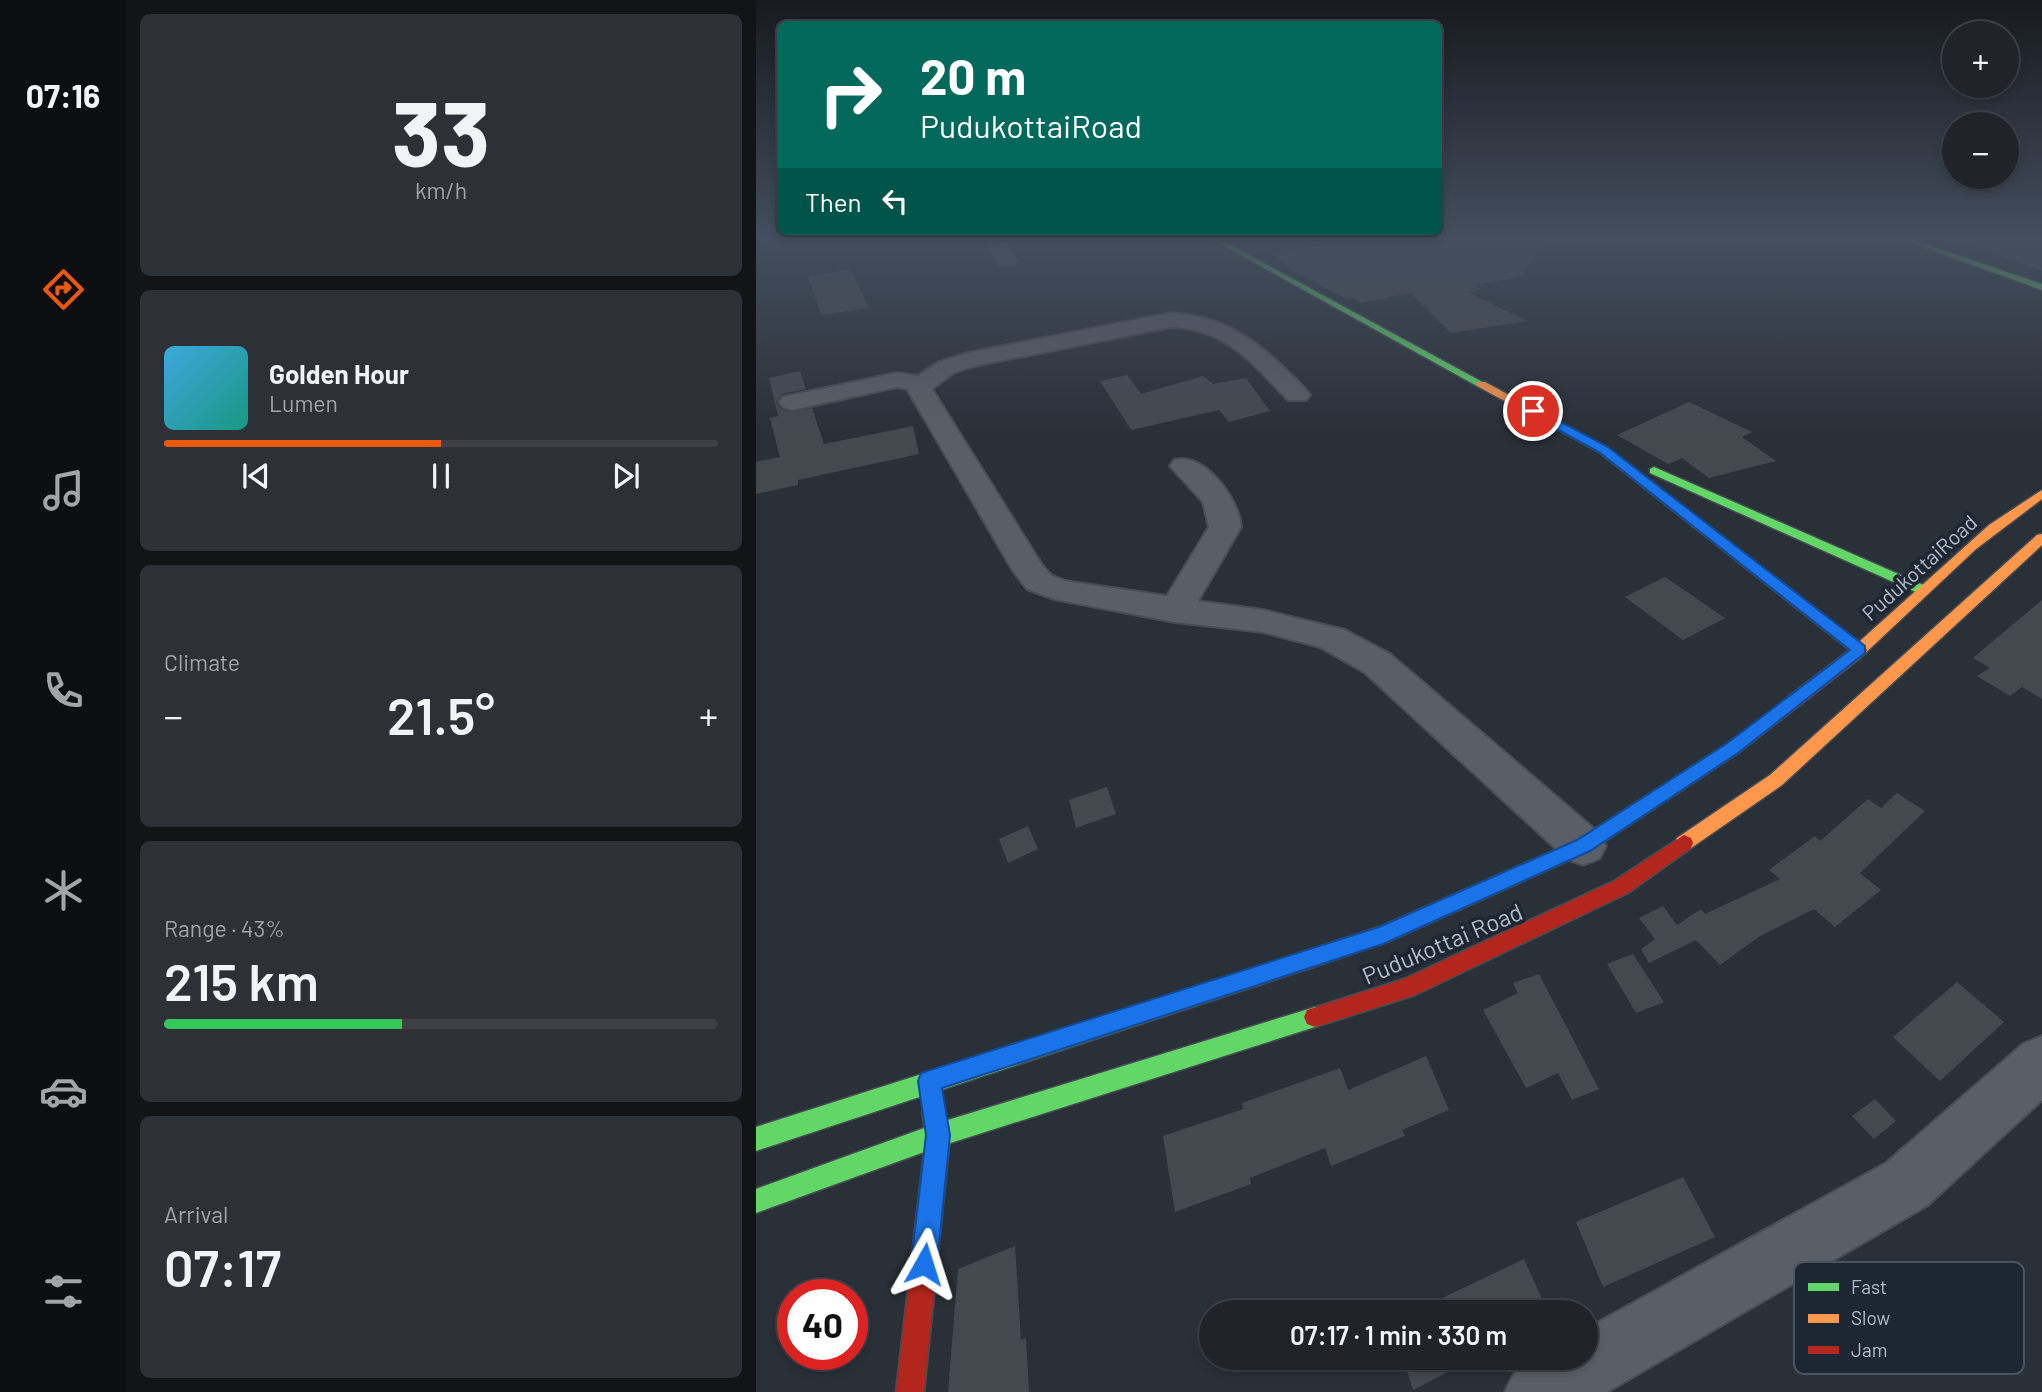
<!DOCTYPE html>
<html lang="en">
<head>
<meta charset="utf-8">
<style>
	body { margin:0; font-family:Barlow,sans-serif; background:#2d3036; color:#f1f3f6; height:100vh; display:flex; flex-direction:column; font-size:26px; white-space:nowrap }
	* { box-sizing:border-box; margin:0 }
	p { font-size:23px; color:#a2a4a8 }
	.icon { flex:none; width:38px; height:38px; fill:none; stroke:currentColor; stroke-width:2; stroke-linecap:round; stroke-linejoin:round }
	.map { position:relative; flex:1; overflow:hidden }
	.details { display:flex; flex-direction:column; gap:14px; padding:14px; background:#121417; width:630px }
	.details>* { flex:none }
	.hud { position:absolute; left:21px; top:21px; width:665px; height:214px; border-radius:10px; box-shadow:0 4px 10px #0003,0 0 0 2px #3d4147; background:#00695c; color:#fff; overflow:hidden }
	.tools { position:absolute; left:1186px; top:21px; display:grid; gap:14px }
	.tools a { display:grid; place-items:center; width:77px; height:77px; border-radius:50%; background:#20242a; box-shadow:0 4px 10px #0003,0 0 0 2px #3d4147; font-size:35px }
	.speed { position:absolute; left:21px; top:1279px; display:flex; gap:14px; font-size:35px; font-weight:700; text-align:center }
	.speed>* { display:grid; place-content:center; width:91px; height:91px; border-radius:50%; background:#20242a; box-shadow:0 4px 10px #0003,0 0 0 2px #3d4147; line-height:1 }
	.speed .limit { border:10px solid #d22; background:#fff; color:#111 }
	.pin { position:absolute; display:grid; place-items:center; width:60px; height:60px; color:#fff; margin:-30px; border:4px solid #fff; border-radius:50%; box-shadow:0 2px 7px #0007 }
	.me { position:absolute; width:77px; margin:-38px; rotate:6deg; stroke-linejoin:round; filter:drop-shadow(0 0 5px #0008) }
	.turn { display:flex; align-items:center; gap:24px; height:147px; padding:0 28px; font-size:32px }
	.turn .icon { width:91px; height:91px; stroke-width:2.5 }
	.turn b { display:block; font-size:49px; line-height:60px }
	.then { display:flex; align-items:center; height:66px; padding:0 28px; background:#0003; gap:14px; font-size:26px }
	.big { font-size:52px; font-weight:600; line-height:1.1 }
	.details .card { flex:1; display:flex; flex-direction:column; justify-content:center; gap:10px; min-width:0; padding:0 24px; border-radius:10px; background:#2d3036 }
	.details .dial { align-items:center; gap:0 }
	.dial b { font-size:91px; line-height:1 }
	.song { display:flex; align-items:center; gap:21px }
	.cover { width:84px; height:84px; border-radius:10px; background:linear-gradient(135deg,hsl(200 70% 55%),hsl(170 70% 35%)) }
	.played { height:7px; border-radius:4px; background:linear-gradient(90deg,#ea580c 50%,#3d4147 50%) }
	.keys { display:flex; justify-content:space-around; direction:ltr }
	.heat { display:flex; justify-content:space-between; align-items:center; font-size:38px; direction:ltr }
	.charge { height:10px; border-radius:5px; background:linear-gradient(90deg,#34c759 43%,#3d4147 0) }
	.trip { position:absolute; left:443px; top:1300px; width:399px; height:70px; border-radius:35px; background:#20242a; box-shadow:0 4px 10px #0003,0 0 0 2px #3d4147; font-weight:600; line-height:70px; text-align:center }
	main { display:flex; flex:1; min-height:0 }
	.dock { display:flex; flex-direction:column; width:126px; justify-content:space-around; align-items:center; background:#0d0e11; color:#a2a4a8 }
	.dock .icon { width:49px; height:49px }
	.dock .selected { color:#ea580c }
	.dock b { font-size:32px; color:#f1f3f6 }
	.map>svg:first-child { display:block }
	.building { fill:#444950 }
	.lines { fill:none; stroke-linecap:round; stroke-linejoin:round }
	.street-casing { stroke:#484c53; stroke-width:4 }
	.fast-casing { stroke:#484c53; stroke-width:3 }
	.slow-casing { stroke:#484c53; stroke-width:3 }
	.jam-casing { stroke:#484c53; stroke-width:3 }
	.street { fill:#5a5e66; fill-rule:evenodd }
	.fast { fill:#63d668; fill-rule:evenodd }
	.slow { fill:#ff974d; fill-rule:evenodd }
	.jam { fill:#b3261e; fill-rule:evenodd }
	.route { fill:#1a73e8; stroke:#114b97; stroke-width:2 }
	.labels { text-anchor:middle; dominant-baseline:central; stroke-width:7; stroke-linejoin:round; paint-order:stroke }
	.street-label { font-size:21px; fill:#b4bcc9; stroke:#1d2633 }
	.near-street-label { font-size:24px; fill:#b4bcc9; stroke:#1d2633 }
	.key { fill:#1d2633; stroke:#4a5360; stroke-width:2 }
	.key-label { font-size:19px; fill:#b4bcc9 }
</style>
</head>
<body>
<main>
<nav class="dock">
<b>07:16</b>
<svg class="icon selected" aria-label="directions" viewBox="0 0 24 24"><path d="M12 3l9 9-9 9-9-9zM9 14v-3h6M13 9l2 2-2 2"/></svg>
<svg class="icon" aria-label="music" viewBox="0 0 24 24"><path d="M9 18V5l10-2v13"/><circle cx="6" cy="18" r="3"/><circle cx="16" cy="16" r="3"/></svg>
<svg class="icon" aria-label="phone" viewBox="0 0 24 24"><path d="M5 4h4l2 5-3 2q2 4 5 5l2-3 5 2v4C11 20 4 13 5 4z"/></svg>
<svg class="icon" aria-label="climate" viewBox="0 0 24 24"><path d="M12 3v18M4 7l16 10M4 17L20 7"/></svg>
<svg class="icon" aria-label="car" viewBox="0 0 24 24"><path d="M5 17H2v-5l4-1 3-4h7l3 4 3 1v5h-3M9 17h6M6 11h13"/><circle cx="7" cy="17" r="2"/><circle cx="17" cy="17" r="2"/></svg>
<svg class="icon" aria-label="filters" viewBox="0 0 24 24"><path d="M4 7h16M4 17h16"/><circle cx="9" cy="7" r="2"/><circle cx="15" cy="17" r="2"/></svg>
</nav>
<section class="details">
<div class="card dial"><b>33</b><p>km/h</p></div>
<div class="card">
<div class="song"><i class="cover"></i><div><b>Golden Hour</b><p>Lumen</p></div></div>
<div class="played"></div>
<div class="keys"><svg class="icon" aria-label="previous" viewBox="0 0 24 24"><path d="M18 5L8 12l10 7zM5 5v14"/></svg><svg class="icon" aria-label="pause" viewBox="0 0 24 24"><path d="M8 5v14M16 5v14"/></svg><svg class="icon" aria-label="next" viewBox="0 0 24 24"><path d="M6 5l10 7-10 7zM19 5v14"/></svg></div>
</div>
<div class="card"><p>Climate</p>
<div class="heat"><a>−</a><b class="big">21.5°</b><a>+</a></div>
</div>
<div class="card"><p>Range · 43%</p><b class="big">215 km</b><div class="charge"></div></div>
<div class="card"><p>Arrival</p><b class="big">07:17</b></div>
</section>
<div class="map">
<svg width="1286" height="1392" viewBox="0 0 1286 1392">
	<rect width="100%" height="100%" fill="#2a3038"/>
	<!-- building -->
	<g class="building">
		<path d="M 654,237 L 788,237 L 767,276 L 719,285 L 726,289 L 712,292 L 772,321 L 695,333 L 655,293 L 605,303 L 598,298 L 591,299 L 537,271 L 516,254 L 609,238 L 623,246 L 654,240 Z"/>
		<path d="M 1203,237 L 1286,237 L 1286,271 L 1202,241 Z"/>
		<path d="M 94,269 L 113,308 L 65,315 L 52,276 Z"/>
		<path d="M 44,371 L 50,389 L 26,394 L 20,402 L 25,409 L 35,412 L 56,408 L 68,444 L 157,426 L 163,454 L 42,480 L 42,485 L 0,494 L 0,462 L 24,457 L 14,418 L 22,416 L 13,378 Z"/>
		<path d="M 371,375 L 385,394 L 447,376 L 457,384 L 490,378 L 514,411 L 473,422 L 463,410 L 375,430 L 344,381 Z"/>
		<path d="M 933,402 L 996,432 L 986,437 L 1020,461 L 953,478 L 926,458 L 912,464 L 861,435 Z"/>
		<path d="M 909,577 L 969,618 L 927,640 L 869,597 Z"/>
		<path d="M 1286,600 L 1286,699 L 1266,687 L 1254,696 L 1221,676 L 1234,668 L 1217,658 Z"/>
		<path d="M 351,787 L 360,814 L 320,828 L 313,800 Z"/>
		<path d="M 1141,793 L 1169,811 L 1104,873 L 1125,890 L 1079,927 L 1058,909 L 1004,936 L 964,965 L 940,940 L 893,963 L 885,949 L 899,939 L 883,918 L 907,906 L 921,925 L 945,909 L 949,914 L 1024,879 L 1013,870 L 1059,836 L 1064,841 L 1112,799 L 1125,808 Z"/>
		<path d="M 272,826 L 282,849 L 252,863 L 243,839 Z"/>
		<path d="M 877,954 L 908,1002 L 880,1013 L 851,964 Z"/>
		<path d="M 783,974 L 843,1089 L 816,1100 L 802,1073 L 770,1088 L 727,1010 L 762,993 L 757,983 Z"/>
		<path d="M 1201,982 L 1248,1022 L 1184,1081 L 1137,1037 Z"/>
		<path d="M 670,1056 L 693,1110 L 646,1130 L 649,1136 L 575,1166 L 569,1148 L 494,1178 L 495,1184 L 419,1212 L 407,1136 L 487,1109 L 486,1103 L 584,1068 L 592,1090 Z"/>
		<path d="M 1119,1099 L 1140,1121 L 1118,1139 L 1096,1116 Z"/>
		<path d="M 927,1177 L 959,1237 L 847,1287 L 820,1222 Z"/>
		<path d="M 259,1246 L 265,1340 L 270,1338 L 273,1392 L 192,1392 L 202,1269 Z"/>
		<path d="M 768,1259 L 792,1312 L 657,1312 Z"/>
		<path d="M 647,1358 L 719,1358 L 657,1390 Z"/>
	</g>
	<g class="lines">
		<defs>
			<g id="street">
				<path d="M 228,237 L 246,237 L 261,261 L 258,265 L 244,265 Z"/>
				<path d="M 415,313 C 462,316 494,335 527,367 C 536,376 546,384 554,395 L 550,400 L 532,400 C 496,363 471,329 415,327 L 218,366 L 199,372 L 176,389 L 286,565 L 295,575 L 309,581 L 411,596 L 453,527 L 447,502 L 414,466 L 418,460 C 449,452 483,499 485,527 L 442,601 L 507,610 L 589,630 L 634,654 L 843,833 L 850,846 L 843,859 L 827,865 L 811,859 L 608,672 L 564,647 L 507,632 L 419,622 L 298,599 L 271,589 L 257,571 L 151,389 L 141,387 L 36,410 L 27,407 L 23,402 L 27,397 L 141,373 L 162,376 L 183,362 L 212,353 Z"/>
				<path d="M 1286,1036 L 1286,1100 L 1172,1205 L 851,1392 L 749,1392 C 768,1347 786,1358 830,1358 L 830,1329 L 1130,1163 L 1267,1044 Z"/>
			</g>
			<g id="fast">
				<path d="M 452,237 L 460,237 L 730,384 L 721,386 Z"/>
				<path d="M 1139,237 L 1148,237 L 1286,284 L 1286,290 Z"/>
				<path d="M 898,467 L 1172,587 L 1174,590 L 1167,594 L 1162,593 L 894,473 L 894,469 Z"/>
				<path d="M 551,951 L 558,953 L 561,960 L 558,967 L 551,969 L 0,1151 L 0,1127 Z"/>
				<path d="M 559,1007 L 567,1010 L 570,1017 L 567,1024 L 559,1027 L 182,1147 L 0,1213 L 0,1189 L 182,1123 Z"/>
			</g>
			<g id="slow">
				<path d="M 721,382 L 729,382 L 851,448 L 1038,592 L 1040,595 L 1038,598 L 1028,598 L 843,452 L 721,386 Z"/>
				<path d="M 1286,490 L 1286,499 L 1220,549 L 1104,658 L 1045,704 L 1033,704 L 1031,700 L 1033,696 L 1094,650 L 1233,525 Z"/>
				<path d="M 1286,534 L 1286,545 L 1026,785 L 935,848 L 928,851 L 921,848 L 919,843 L 921,838 L 1014,775 L 1281,535 Z"/>
			</g>
			<g id="jam">
				<path d="M 1033,591 L 1109,646 L 1111,650 L 1109,654 L 1099,654 L 1028,598 L 1026,595 Z"/>
				<path d="M 1039,694 L 1047,700 L 1045,704 L 982,753 L 834,851 L 634,941 L 551,969 L 544,967 L 541,960 L 544,953 L 623,927 L 820,841 L 970,745 Z"/>
				<path d="M 928,835 L 935,838 L 937,843 L 935,848 L 872,893 L 659,995 L 559,1027 L 551,1024 L 548,1017 L 551,1010 L 648,979 L 858,881 Z"/>
				<path d="M 178,1100 L 186,1104 L 194,1135 L 168,1392 L 140,1392 L 170,1135 L 166,1112 L 170,1104 Z"/>
			</g>
		</defs>
		<!-- street casing -->
		<use href="#street" class="street-casing"/>
		<!-- fast casing -->
		<use href="#fast" class="fast-casing"/>
		<!-- slow casing -->
		<use href="#slow" class="slow-casing"/>
		<!-- jam casing -->
		<use href="#jam" class="jam-casing"/>
		<!-- street -->
		<use href="#street" class="street"/>
		<!-- fast -->
		<use href="#fast" class="fast"/>
		<!-- slow -->
		<use href="#slow" class="slow"/>
		<!-- jam -->
		<use href="#jam" class="jam"/>
	</g>
	<!-- sky -->
	<linearGradient id="sky" x2="0" y2="1"><stop stop-color="#171a1f"/><stop offset="0.55" stop-color="#444e5e"/><stop offset="1" stop-color="#444e5e" stop-opacity="0"/></linearGradient>
	<rect width="1286" height="432" fill="url(#sky)"/>
	<!-- route -->
	<path class="route" d="M 773,409 L 781,409 L 852,447 L 1109,646 L 1109,653 L 982,753 L 834,851 L 627,944 L 186,1088 L 194,1135 L 181,1264 L 177,1273 L 168,1277 L 159,1273 L 155,1264 L 170,1135 L 162,1081 L 165,1073 L 623,927 L 821,840 L 970,744 L 1094,650 L 843,452 L 773,414 Z"/>
	<g class="labels">
		<!-- street labels -->
		<g class="street-label">
			<text transform="translate(1163 567) rotate(-42)">PudukottaiRoad</text>
		</g>
		<!-- near-street labels -->
		<g class="near-street-label">
			<text transform="translate(686 943) rotate(-23)">Pudukottai Road</text>
		</g>
	</g>
	<!-- legend -->
	<rect x="1038" y="1262" width="230" height="112" rx="10" class="key"/>
	<rect x="1052" y="1283" width="31" height="8" fill="#63d668"/>
	<rect x="1052" y="1314" width="31" height="9" fill="#ff974d"/>
	<rect x="1052" y="1346" width="31" height="8" fill="#b3261e"/>
	<g class="key-label">
		<text x="1095" y="1294">Fast</text>
		<text x="1095" y="1325">Slow</text>
		<text x="1095" y="1357">Jam</text>
	</g>
</svg>
<div class="tools">
<a>+</a>
<a>−</a>
</div>
<div class="speed"><div class="limit">40</div></div>
<div class="pin" style="left:777px;top:411px;background:#d93025"><svg class="icon" aria-label="arrive" viewBox="0 0 24 24"><path d="M6 21V4h12l-3 4 3 4H6"/></svg></div>
<svg class="me" style="left:168px;top:1264px" viewBox="-20 -20 40 40"><path d="M0-17L14 15 0 8-14 15z" fill="#1a73e8" stroke="#fff" stroke-width="4"/></svg>
<div class="trip">07:17 · 1 min · 330 m</div>
<div class="hud">
<div class="turn"><svg class="icon" aria-label="right" viewBox="0 0 24 24"><path d="M7 20v-9h11M14 6l5 5-5 5"/></svg><div><b>20 m</b>PudukottaiRoad</div></div>
<div class="then">Then<svg class="icon" aria-label="left" viewBox="0 0 24 24"><path d="M17 20v-9H6M10 6l-5 5 5 5"/></svg></div>
</div>
</div>
</main>
</body>
</html>
